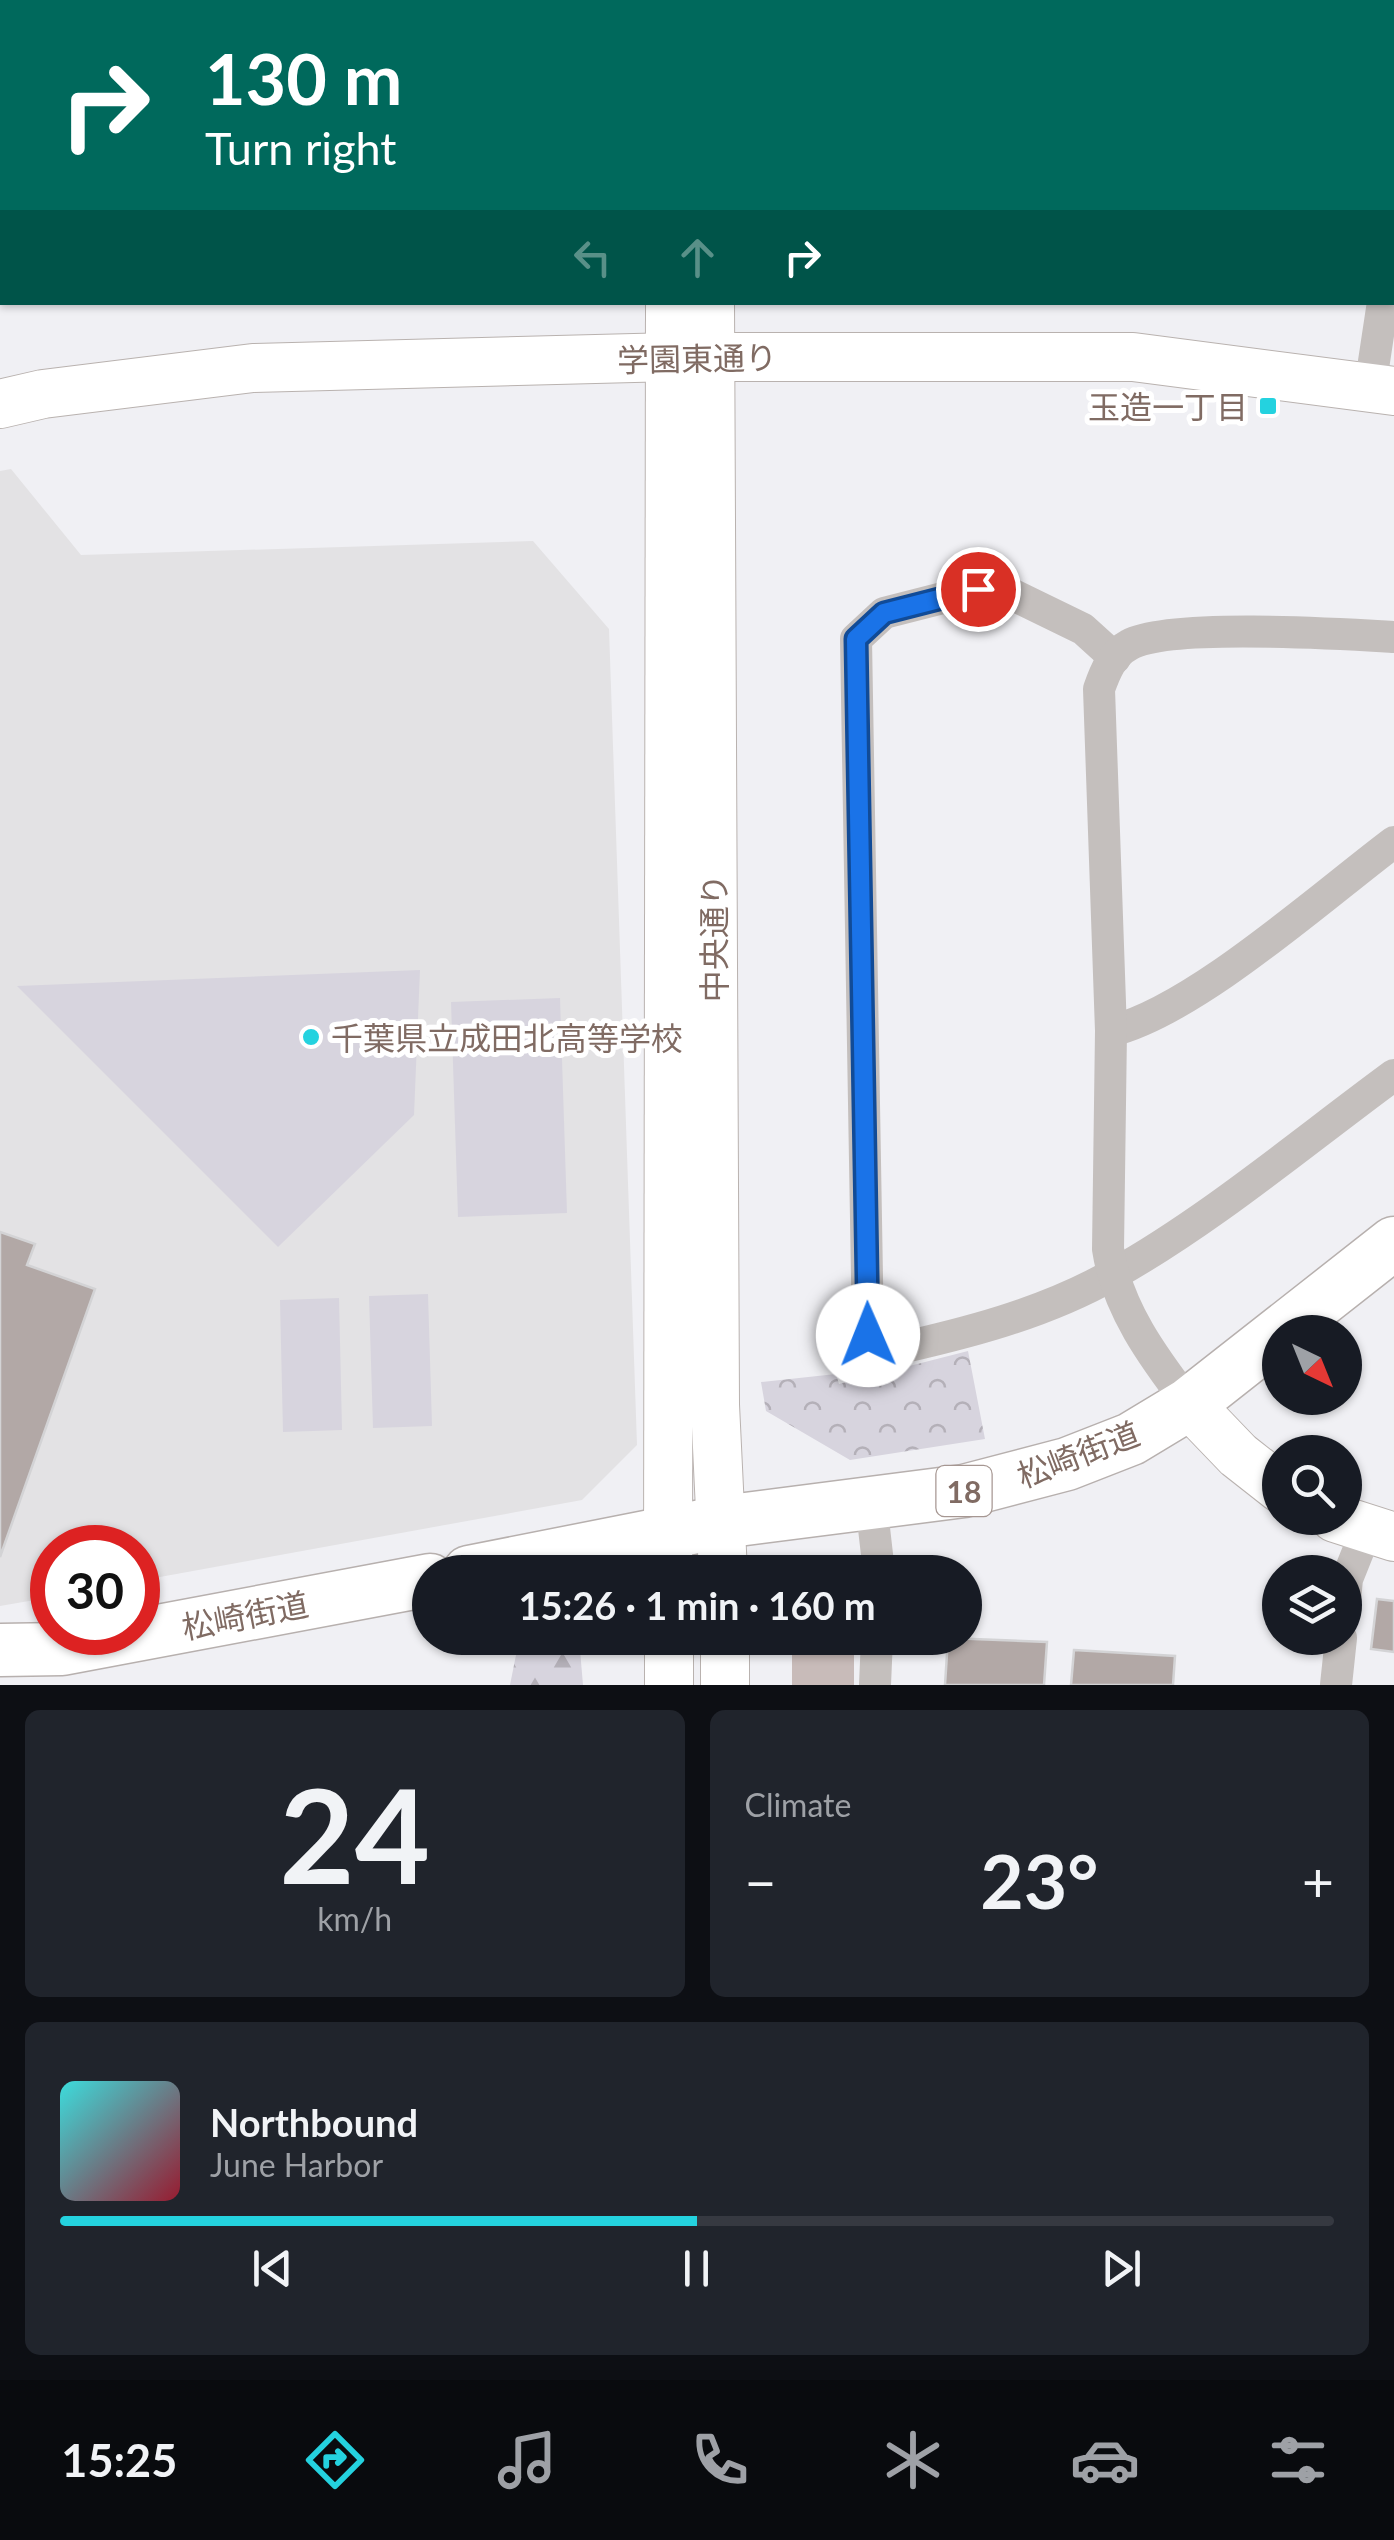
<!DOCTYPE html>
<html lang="en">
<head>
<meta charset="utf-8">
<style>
	body { margin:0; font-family:Lato,"Noto Sans JP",sans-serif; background:#20242c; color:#f1f3f6; height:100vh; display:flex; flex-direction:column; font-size:38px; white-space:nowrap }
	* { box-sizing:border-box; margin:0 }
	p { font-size:32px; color:#9ea1a6 }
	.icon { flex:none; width:55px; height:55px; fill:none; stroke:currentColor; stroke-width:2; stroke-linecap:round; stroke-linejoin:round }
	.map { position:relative; height:1685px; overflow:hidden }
	.sheet { display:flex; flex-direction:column; gap:25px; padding:25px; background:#0d0f14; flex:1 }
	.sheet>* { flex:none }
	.hud { position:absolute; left:0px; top:0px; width:1395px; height:305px; box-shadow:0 2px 8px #0004; background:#00695c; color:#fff; overflow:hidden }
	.needle { width:65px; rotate:137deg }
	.buttons { position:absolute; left:1262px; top:1315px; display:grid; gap:20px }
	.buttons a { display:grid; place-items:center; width:100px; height:100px; border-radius:50%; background:#171b24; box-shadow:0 2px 8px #0004; font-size:50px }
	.speed { position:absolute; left:30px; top:1525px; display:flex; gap:20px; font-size:50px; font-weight:700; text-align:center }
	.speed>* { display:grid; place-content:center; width:130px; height:130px; border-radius:50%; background:#171b24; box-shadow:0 2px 8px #0004; line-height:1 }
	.speed .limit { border:15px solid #d22; background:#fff; color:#111 }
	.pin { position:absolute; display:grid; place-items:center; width:85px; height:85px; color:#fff; margin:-42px; border:5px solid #fff; border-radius:50%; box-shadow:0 2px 10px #0007 }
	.me { position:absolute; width:110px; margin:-55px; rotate:359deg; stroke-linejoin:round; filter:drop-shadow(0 0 8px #0008) }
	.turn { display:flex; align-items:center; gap:35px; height:210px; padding:0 40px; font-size:45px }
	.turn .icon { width:130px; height:130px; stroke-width:2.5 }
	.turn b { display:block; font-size:70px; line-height:85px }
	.lanes { display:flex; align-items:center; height:95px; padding:0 40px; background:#0003; justify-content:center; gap:50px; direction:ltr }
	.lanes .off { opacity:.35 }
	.big { font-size:75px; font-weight:700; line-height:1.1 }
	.sheet .widget { flex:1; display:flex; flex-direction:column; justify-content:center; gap:15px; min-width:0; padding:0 35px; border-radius:15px; background:#20242c }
	.sheet .dial { align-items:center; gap:0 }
	.dial b { font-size:130px; line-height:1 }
	.song { display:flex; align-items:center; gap:30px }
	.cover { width:120px; height:120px; border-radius:15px; background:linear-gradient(135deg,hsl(180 70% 55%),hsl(350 70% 35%)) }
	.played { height:10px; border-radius:5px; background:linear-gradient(90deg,#24d2df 50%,#363941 50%) }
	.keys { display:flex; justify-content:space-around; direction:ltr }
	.heat { display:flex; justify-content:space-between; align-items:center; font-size:55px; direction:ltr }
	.sheet .tiles { flex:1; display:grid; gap:25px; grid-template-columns:1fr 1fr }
	.widget:last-child { grid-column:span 2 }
	.trip { position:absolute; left:412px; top:1555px; width:570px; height:100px; border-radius:50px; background:#171b24; box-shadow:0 2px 8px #0004; font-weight:700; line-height:100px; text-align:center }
	.dock { display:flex; height:160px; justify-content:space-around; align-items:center; background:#090b0e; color:#9ea1a6 }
	.dock .icon { width:70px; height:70px }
	.dock .on { color:#24d2df }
	.dock b { font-size:45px; color:#f1f3f6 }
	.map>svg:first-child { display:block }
	.built { fill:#e3e2e4 }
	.forest { fill:url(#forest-firs) }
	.park { fill:url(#park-crowns) }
	.garden { fill:#d7d4de }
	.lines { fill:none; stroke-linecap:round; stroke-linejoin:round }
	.river { stroke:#c8bbb9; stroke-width:62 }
	.building { fill:#b2a8a6; stroke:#d3d3d5; stroke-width:2.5 }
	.secondary-casing { stroke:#b9b2af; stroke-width:50 }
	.primary-casing { stroke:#b7b0ae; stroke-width:55 }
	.street { stroke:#c4bfbd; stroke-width:32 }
	.secondary { stroke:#fff; stroke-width:48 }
	.primary { stroke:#fff; stroke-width:52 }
	.route-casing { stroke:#114b97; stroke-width:25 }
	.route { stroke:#1a73e8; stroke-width:18 }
	.poi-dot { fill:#24d2df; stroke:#fff; stroke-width:4 }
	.labels { text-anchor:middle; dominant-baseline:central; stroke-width:10; stroke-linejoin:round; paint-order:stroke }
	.shield { fill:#fff; stroke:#a69792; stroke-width:2.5 }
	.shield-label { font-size:30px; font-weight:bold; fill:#806b63 }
	.street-label { font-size:32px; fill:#806b63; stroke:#fff }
	.poi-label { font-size:32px; fill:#806b63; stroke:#fff; text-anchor:end }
</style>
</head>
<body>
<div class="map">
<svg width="1394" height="1685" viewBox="0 0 1394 1685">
	<defs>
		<pattern id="forest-firs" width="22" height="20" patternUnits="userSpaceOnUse" patternTransform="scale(2.5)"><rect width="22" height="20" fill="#d7d4de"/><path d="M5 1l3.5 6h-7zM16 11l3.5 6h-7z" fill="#b4b0b8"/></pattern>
		<pattern id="park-crowns" width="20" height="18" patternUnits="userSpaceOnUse" patternTransform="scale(2.5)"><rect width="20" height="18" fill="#d7d4de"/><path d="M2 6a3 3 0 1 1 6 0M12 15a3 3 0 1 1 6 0" fill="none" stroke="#b4b0b8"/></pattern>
	</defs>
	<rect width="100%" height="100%" fill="#f0f0f4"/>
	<!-- built -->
	<path class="built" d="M 11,469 L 81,555 L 533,541 L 609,629 L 637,1445 L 582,1500 L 138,1581 L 138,1548 L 52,1548 L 52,1597 L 0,1606 L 0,471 Z"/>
	<!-- forest -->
	<path class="forest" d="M 552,1638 L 579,1638 L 583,1685 L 510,1685 L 518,1645 Z"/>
	<!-- park -->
	<path class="park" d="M 968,1351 L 985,1439 L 850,1460 L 766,1411 L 761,1382 L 836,1374 L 839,1384 Z"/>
	<!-- garden -->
	<g class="garden">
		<path d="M 420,970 L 414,1115 L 278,1247 L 17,986 Z"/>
		<path d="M 560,998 L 567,1213 L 458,1217 L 451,1002 Z"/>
		<path d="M 428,1294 L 432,1426 L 373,1428 L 369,1296 Z"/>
		<path d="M 339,1298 L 342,1430 L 283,1432 L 280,1300 Z"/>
	</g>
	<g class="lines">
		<!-- river -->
		<path class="river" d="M 823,1653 L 823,1685"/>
	</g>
	<!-- building -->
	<g class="building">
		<path d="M 0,1232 L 35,1244 L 27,1265 L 95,1289 L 0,1557 Z"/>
		<path d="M 1377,1599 L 1394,1601 L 1394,1652 L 1371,1649 Z"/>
		<path d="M 948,1638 L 1047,1642 L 1044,1685 L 945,1685 Z"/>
		<path d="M 1074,1650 L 1175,1656 L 1173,1685 L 1071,1685 Z"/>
	</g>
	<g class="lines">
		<defs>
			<g id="secondary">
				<path d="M 667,0 L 667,2"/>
				<path d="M 712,2 L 712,0"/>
				<path d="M 710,302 L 715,1405 L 723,1572"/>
				<path d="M 0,404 L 43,394 L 253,368 L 673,357 L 1133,357 L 1394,391"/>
				<path d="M 1189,1404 L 1238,1455 L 1280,1488"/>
				<path d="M 1335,1518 L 1394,1537"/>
				<path d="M 668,1572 L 670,302"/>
				<path d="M 669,1638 L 669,1685"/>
				<path d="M 725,1638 L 725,1685"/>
			</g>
			<g id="primary">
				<path d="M 469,1572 L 722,1522 L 964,1491 L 1067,1464 L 1131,1439 L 1189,1404 L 1394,1243"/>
				<path d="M 0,1650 L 62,1649 L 430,1580"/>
			</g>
		</defs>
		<!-- secondary casing -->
		<use href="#secondary" class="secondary-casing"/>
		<!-- primary casing -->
		<use href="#primary" class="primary-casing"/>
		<!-- street -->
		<g class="street">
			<path d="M 857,0 L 857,2"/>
			<path d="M 1219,0 L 1219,2"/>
			<path d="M 213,2 L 213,0"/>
			<path d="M 508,2 L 508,0"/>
			<path d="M 1033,2 L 1033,0"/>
			<path d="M 1392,253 L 1394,245"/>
			<path d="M 1370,388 L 1383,302"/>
			<path d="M 1115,658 L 1083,629 L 1007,592 L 978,589 L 884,613 L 856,639 L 868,1335 L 875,1346 L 887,1351 C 964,1334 1043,1314 1112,1275 C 1209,1221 1304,1141 1394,1075"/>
			<path d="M 1111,1031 C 1194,1011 1322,896 1394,842"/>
			<path d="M 1189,1404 C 1153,1357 1117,1308 1108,1249 L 1111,1031 L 1099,689 C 1105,672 1112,654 1129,645 C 1168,623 1343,634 1394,637"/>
			<path d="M 871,1502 L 879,1572"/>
			<path d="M 1345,1600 L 1347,1579 L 1367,1529"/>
			<path d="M 875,1685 L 877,1638"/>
			<path d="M 1336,1685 L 1341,1638"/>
		</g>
		<!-- secondary -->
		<use href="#secondary" class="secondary"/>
		<!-- primary -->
		<use href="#primary" class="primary"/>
	</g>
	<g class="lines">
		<defs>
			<path id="route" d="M 868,1335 L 856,639 L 884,613 L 978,589"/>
		</defs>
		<!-- route casing -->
		<use href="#route" class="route-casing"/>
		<!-- route -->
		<use href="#route" class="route"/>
	</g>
	<!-- markers -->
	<g class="poi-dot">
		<rect x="1258" y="396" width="20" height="20" rx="5"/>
		<circle cx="311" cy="1037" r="10"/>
	</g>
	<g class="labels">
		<!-- shield labels -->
		<rect class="shield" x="936.5" y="1466" width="55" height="50" rx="8"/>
		<g class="shield-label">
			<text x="964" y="1491">18</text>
		</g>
		<!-- street labels -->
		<g class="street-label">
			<text transform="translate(697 358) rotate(-1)">学園東通り</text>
			<text transform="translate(713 938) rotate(-90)">中央通り</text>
			<text transform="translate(1078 1454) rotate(-21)">松崎街道</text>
			<text transform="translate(245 1615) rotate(-11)">松崎街道</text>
		</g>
		<!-- poi labels -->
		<g class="poi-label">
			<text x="1248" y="406">玉造一丁目</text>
			<text x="331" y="1037" text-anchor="start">千葉県立成田北高等学校</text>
		</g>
	</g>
</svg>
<div class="buttons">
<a><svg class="needle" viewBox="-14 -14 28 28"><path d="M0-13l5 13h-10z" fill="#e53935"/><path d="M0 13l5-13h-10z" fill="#9ea1a6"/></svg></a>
<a><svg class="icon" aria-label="search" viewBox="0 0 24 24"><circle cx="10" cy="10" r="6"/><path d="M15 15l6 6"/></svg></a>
<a><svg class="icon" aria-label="layers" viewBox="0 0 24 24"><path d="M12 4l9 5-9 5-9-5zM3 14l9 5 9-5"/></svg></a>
</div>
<div class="speed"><div class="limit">30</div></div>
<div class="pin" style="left:978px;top:589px;background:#d93025"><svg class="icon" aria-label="arrive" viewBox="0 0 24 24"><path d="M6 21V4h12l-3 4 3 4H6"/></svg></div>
<svg class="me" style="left:868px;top:1335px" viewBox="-20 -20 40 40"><circle r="19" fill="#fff"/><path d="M0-13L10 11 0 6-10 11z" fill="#1a73e8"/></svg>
<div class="trip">15:26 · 1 min · 160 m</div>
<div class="hud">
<div class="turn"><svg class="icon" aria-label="right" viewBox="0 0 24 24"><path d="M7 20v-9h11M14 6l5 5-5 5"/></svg><div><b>130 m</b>Turn right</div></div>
<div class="lanes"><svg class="icon off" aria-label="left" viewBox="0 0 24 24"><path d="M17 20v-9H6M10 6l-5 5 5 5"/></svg><svg class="icon off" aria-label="ahead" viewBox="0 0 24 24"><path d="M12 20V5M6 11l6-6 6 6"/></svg><svg class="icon" aria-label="right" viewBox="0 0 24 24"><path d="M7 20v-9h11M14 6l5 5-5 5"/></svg></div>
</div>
</div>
<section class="sheet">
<div class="tiles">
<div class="widget dial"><b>24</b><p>km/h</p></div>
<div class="widget"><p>Climate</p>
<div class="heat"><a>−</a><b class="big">23°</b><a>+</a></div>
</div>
<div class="widget">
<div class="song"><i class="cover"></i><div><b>Northbound</b><p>June Harbor</p></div></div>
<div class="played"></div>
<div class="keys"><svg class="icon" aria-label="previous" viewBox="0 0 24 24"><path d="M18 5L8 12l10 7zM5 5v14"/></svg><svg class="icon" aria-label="pause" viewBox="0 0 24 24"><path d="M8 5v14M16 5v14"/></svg><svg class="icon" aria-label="next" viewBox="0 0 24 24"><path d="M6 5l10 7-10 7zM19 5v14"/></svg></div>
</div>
</div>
</section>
<nav class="dock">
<b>15:25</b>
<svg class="icon on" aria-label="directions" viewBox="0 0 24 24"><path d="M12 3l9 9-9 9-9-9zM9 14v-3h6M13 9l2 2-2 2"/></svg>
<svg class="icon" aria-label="music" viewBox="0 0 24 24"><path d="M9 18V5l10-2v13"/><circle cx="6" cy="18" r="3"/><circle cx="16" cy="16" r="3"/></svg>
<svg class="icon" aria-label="phone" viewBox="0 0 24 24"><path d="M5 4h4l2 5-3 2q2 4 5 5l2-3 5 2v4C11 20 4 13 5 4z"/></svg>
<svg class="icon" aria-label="climate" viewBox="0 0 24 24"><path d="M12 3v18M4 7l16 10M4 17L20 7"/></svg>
<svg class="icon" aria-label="car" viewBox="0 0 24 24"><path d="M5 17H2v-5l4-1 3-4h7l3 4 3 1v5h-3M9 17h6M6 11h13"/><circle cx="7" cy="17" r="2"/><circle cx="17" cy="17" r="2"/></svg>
<svg class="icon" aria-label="filters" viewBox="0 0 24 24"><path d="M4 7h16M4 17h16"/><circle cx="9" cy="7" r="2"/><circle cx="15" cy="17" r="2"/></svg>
</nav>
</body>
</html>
